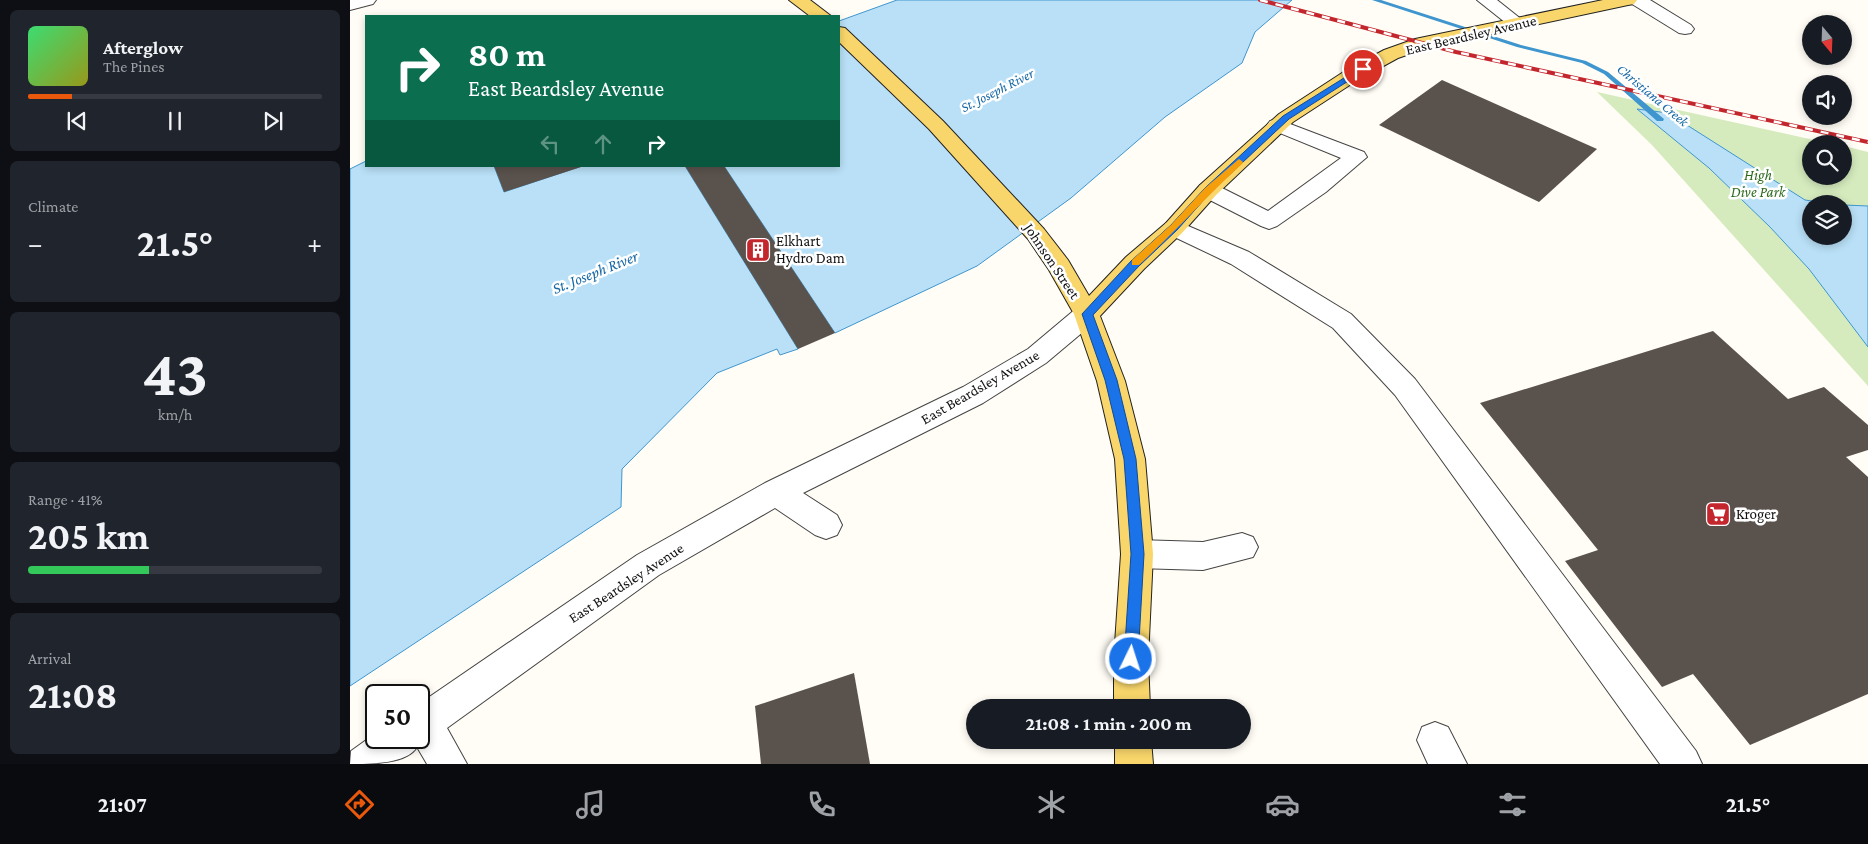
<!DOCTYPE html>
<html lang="en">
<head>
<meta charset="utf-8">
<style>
	body { margin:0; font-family:"Crimson Pro",serif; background:#20242c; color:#f1f3f6; height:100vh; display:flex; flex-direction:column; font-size:19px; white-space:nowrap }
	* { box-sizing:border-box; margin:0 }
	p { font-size:16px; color:#9ea1a6 }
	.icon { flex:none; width:28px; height:28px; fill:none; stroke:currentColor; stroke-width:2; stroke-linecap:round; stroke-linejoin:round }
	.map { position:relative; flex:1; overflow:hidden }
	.side { display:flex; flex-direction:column; gap:10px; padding:10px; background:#0d0f14; width:350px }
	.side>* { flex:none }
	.top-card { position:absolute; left:15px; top:15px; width:475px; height:152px; border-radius:0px; box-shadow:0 2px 8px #0003; background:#0b6e4f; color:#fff; overflow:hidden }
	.needle { width:32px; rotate:161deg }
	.buttons { position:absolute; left:1452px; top:15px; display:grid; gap:10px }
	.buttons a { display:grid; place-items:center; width:50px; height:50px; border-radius:50%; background:#171b24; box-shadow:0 2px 8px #0003; font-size:25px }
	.speed { position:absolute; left:15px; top:684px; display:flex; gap:10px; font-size:25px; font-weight:700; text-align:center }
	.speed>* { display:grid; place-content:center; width:65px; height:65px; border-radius:50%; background:#171b24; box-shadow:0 2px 8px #0003; line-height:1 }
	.speed .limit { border:2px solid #111; border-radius:8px; background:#fff; color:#111 }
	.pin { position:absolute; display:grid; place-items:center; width:42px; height:42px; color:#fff; margin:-21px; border:2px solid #fff; border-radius:50%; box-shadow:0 1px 5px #0007 }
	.me { position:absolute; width:55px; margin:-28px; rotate:4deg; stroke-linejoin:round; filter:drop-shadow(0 0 4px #0008) }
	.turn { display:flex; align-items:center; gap:18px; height:105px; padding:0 20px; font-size:22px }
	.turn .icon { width:65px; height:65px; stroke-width:2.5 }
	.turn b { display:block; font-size:35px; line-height:42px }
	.lanes { display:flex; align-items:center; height:48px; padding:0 20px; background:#0003; justify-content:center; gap:25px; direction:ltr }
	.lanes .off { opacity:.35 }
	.big { font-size:38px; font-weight:700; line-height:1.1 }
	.side .card { flex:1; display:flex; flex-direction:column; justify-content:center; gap:8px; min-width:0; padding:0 18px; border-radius:8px; background:#20242c }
	.side .dial { align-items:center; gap:0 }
	.dial b { font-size:65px; line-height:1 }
	.song { display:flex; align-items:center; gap:15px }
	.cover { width:60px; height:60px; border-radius:8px; background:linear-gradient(135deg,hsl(140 70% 55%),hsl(60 70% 35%)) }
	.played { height:5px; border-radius:2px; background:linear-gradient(90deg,#ea580c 15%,#363941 15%) }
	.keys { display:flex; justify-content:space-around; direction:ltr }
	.heat { display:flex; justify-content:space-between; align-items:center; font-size:28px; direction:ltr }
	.charge { height:8px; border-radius:4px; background:linear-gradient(90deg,#34c759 41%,#363941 0) }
	.trip { position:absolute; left:616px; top:699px; width:285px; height:50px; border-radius:25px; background:#171b24; box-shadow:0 2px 8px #0003; font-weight:700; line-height:50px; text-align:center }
	.tabs { display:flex; height:80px; justify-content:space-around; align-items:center; background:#090b0e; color:#9ea1a6 }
	.tabs .icon { width:35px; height:35px }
	.tabs .current { color:#ea580c }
	.tabs b { font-size:22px; color:#f1f3f6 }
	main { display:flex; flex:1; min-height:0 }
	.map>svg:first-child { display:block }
	.green { fill:#d5ebbd; fill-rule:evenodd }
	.water { fill:#b9e0f7; stroke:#3f96cf }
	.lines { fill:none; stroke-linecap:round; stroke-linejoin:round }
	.stream { fill:#3f96cf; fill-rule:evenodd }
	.building { fill:#5a524d }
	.minor-casing { stroke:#444; stroke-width:2 }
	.major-casing { stroke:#222; stroke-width:2 }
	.minor { fill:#fff; fill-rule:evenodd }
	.major { fill:#f9d66b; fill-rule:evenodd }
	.rail-casing { stroke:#c4262e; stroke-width:4 }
	.rail { stroke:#fff; stroke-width:2.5; stroke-dasharray:8; stroke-linecap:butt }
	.route { fill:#1a73e8; stroke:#114b97 }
	.slow { fill:#f59e0b }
	.labels { text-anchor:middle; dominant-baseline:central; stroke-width:5; stroke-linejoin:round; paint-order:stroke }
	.far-water-label { font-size:14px; font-style:italic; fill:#1768a6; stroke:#fff }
	.street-label { font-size:15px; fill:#111; stroke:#fff }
	.park-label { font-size:15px; font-style:italic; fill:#2f6b1f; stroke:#fff }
	.poi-label { font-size:15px; fill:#111; stroke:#fff; text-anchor:start }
	.water-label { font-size:16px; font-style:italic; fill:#1768a6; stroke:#fff }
</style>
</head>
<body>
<main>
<section class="side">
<div class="card">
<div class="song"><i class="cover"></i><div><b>Afterglow</b><p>The Pines</p></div></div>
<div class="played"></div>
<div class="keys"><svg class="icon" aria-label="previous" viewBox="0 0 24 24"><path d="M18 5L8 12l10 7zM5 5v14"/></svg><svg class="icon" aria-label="pause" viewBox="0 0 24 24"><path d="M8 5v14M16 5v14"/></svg><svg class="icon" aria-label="next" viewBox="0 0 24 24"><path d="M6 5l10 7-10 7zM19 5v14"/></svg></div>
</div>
<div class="card"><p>Climate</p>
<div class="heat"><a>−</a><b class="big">21.5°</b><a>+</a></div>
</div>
<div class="card dial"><b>43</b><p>km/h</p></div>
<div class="card"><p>Range · 41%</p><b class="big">205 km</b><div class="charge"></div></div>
<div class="card"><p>Arrival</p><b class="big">21:08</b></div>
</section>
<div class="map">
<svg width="1518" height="764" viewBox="0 0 1518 764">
	<rect width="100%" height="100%" fill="#fffdf5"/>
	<!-- green -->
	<path class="green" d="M 1247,92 L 1482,144 L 1461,144 L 1461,176 L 1494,176 L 1494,146 L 1518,152 L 1518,386 L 1302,145 ZM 1461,204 L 1494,204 L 1494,236 L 1461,236 Z"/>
	<!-- water -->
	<g class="water">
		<path d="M 547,0 L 942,0 L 905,32 L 892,63 L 815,117 L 721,198 L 627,266 L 485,333 L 374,166 L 489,166 L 489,21 Z"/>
		<path d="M 1287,109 L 1318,113 L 1455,200 L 1482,204 L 1461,204 L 1461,236 L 1494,236 L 1494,205 L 1518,206 L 1518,347 L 1459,269 L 1420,227 L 1359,168 Z"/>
		<path d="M 16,161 L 16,166 L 144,166 L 154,192 L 232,166 L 335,166 L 448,349 L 430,355 L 427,349 L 367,373 L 272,469 L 271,507 L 0,686 L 0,169 Z"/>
	</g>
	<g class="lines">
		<!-- stream -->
		<path class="stream" d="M 1022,0 L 1031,0 L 1171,45 L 1236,61 L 1258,72 L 1314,119 L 1313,121 L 1307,121 L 1254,74 L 1232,63 L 1167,47 Z"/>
	</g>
	<!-- building -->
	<g class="building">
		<path d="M 1092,80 L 1247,149 L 1189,202 L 1029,125 Z"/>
		<path d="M 144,166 L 231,166 L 231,167 L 154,192 Z"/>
		<path d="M 335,166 L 374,166 L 485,333 L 448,349 Z"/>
		<path d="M 1363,331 L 1438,399 L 1474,387 L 1518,425 L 1518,450 L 1496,457 L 1518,477 L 1518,694 L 1400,745 L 1343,674 L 1312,687 L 1215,561 L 1248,550 L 1130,403 Z"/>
		<path d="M 504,673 L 520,764 L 411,764 L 405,706 Z"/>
	</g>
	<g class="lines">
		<defs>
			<g id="minor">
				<path d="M 0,0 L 26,0 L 23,4 L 0,10 Z"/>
				<path d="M 1127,0 L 1147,0 L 1176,23 L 1173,27 L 1167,28 L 1161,27 Z"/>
				<path d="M 1279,0 L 1300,0 L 1341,25 L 1344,29 L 1341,33 L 1335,34 L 1329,33 L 1282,4 Z"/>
				<path d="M 927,119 L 1014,152 L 1017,157 L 976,192 L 927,226 L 919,229 L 911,226 L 850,195 L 847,190 L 850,185 L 858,183 L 866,185 L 918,211 L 991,158 L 920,129 L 917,125 L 920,121 Z"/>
				<path d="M 824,220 L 899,252 L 1001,314 L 1065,379 L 1346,751 L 1352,764 L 1310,764 L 1045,395 L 983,328 L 881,264 L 816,233 L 812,228 L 816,223 Z"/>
				<path d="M 737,305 L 746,307 L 750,314 L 746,321 L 696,363 L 633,403 L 453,493 L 487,515 L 492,525 L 487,535 L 476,539 L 465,535 L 425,508 L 309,575 L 97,728 L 117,764 L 77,764 L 67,747 C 57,764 20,764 0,764 L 1,751 L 26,733 L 26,738 L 69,738 L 69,704 L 287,555 L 415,483 L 613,387 L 678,349 L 728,307 Z"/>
				<path d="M 892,533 L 903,537 L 908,547 L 903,557 L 853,570 L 787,568 L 776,564 L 771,554 L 776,544 L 787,540 L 853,542 Z"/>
				<path d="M 1085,722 L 1098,727 L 1117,764 L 1078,764 L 1067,740 L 1072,727 Z"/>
			</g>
			<g id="major">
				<path d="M 439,0 L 460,0 L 481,16 L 460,16 Z"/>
				<path d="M 1253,0 L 1287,0 L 1284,4 L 1278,5 L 1077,48 L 1048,58 L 1006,81 L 943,122 L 866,195 L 832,233 L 794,269 L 750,316 L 775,381 L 795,459 L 803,554 L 798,659 L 800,708 L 764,708 L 764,659 L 771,554 L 765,459 L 747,381 L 724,314 L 699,270 L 678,239 L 579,129 L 489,42 L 489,27 L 495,28 L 593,121 L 694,229 L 718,260 L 739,296 L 776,257 L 816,223 L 850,185 L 929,114 L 992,73 L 1034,50 L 1065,39 Z"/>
				<path d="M 765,740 L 801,740 L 803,764 L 765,764 Z"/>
			</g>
		</defs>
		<!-- minor casing -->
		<use href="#minor" class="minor-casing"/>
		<!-- major casing -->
		<use href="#major" class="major-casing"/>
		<!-- minor -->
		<use href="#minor" class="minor"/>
		<!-- major -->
		<use href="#major" class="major"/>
		<defs>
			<path id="rail" d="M 910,0 L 1106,52 L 1518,142"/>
		</defs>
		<!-- rail casing -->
		<use href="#rail" class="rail-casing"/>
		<!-- rail -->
		<use href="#rail" class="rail"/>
	</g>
	<!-- route -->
	<path class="route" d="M 1010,68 L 1017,69 L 939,119 L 861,192 L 827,230 L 789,266 L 743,315 L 767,380 L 786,459 L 794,554 L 788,659 L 786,664 L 781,666 L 776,664 L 774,659 L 781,554 L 774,459 L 755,380 L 732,314 L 781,261 L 821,225 L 855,188 L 933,116 Z"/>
	<!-- slow -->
	<path class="slow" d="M 889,159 L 893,162 L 892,164 C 857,196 825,232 789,265 L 782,265 L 782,260 L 821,225 L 855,188 Z"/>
	<!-- icons -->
	<defs>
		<symbol id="building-square" viewBox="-11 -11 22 22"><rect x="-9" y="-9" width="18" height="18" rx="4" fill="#c4262e" stroke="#fff"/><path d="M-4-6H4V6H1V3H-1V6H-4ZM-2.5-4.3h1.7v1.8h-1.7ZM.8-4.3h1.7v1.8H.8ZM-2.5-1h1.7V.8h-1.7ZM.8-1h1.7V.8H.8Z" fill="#fff"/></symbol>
		<symbol id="supermarket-square" viewBox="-11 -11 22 22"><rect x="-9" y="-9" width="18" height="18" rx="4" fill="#c4262e" stroke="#fff"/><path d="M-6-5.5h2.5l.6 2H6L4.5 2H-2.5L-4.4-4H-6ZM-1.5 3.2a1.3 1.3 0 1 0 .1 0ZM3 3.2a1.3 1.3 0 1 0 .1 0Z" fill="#fff"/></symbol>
	</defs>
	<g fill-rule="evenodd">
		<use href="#building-square" x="394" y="236" width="28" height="28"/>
		<use href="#supermarket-square" x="1354" y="500" width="28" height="28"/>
	</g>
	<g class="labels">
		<!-- far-water labels -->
		<g class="far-water-label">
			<text transform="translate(647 90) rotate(-27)">St. Joseph River</text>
			<text transform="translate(1303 95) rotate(40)">Christiana Creek</text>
		</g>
		<!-- street labels -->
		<g class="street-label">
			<text transform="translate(1121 35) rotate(-13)">East Beardsley Avenue</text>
			<text transform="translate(702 261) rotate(56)">Johnson Street</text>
			<text transform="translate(630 387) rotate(-30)">East Beardsley Avenue</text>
			<text transform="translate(276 583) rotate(-33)">East Beardsley Avenue</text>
		</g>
		<!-- park labels -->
		<g class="park-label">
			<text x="1408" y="175">High<tspan x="1408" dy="17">Dive Park</tspan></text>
		</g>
		<!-- poi labels -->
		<g class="poi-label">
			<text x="426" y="241">Elkhart<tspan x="426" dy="17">Hydro Dam</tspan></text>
			<text x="1386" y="514">Kroger</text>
		</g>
		<!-- water labels -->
		<g class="water-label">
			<text transform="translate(245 272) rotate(-22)">St. Joseph River</text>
		</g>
	</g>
</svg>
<div class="buttons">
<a><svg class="needle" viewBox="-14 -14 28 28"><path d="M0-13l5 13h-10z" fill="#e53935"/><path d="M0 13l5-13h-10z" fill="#9ea1a6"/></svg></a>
<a><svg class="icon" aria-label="sound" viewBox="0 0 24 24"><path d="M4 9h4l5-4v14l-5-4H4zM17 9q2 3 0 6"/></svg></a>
<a><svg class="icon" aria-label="search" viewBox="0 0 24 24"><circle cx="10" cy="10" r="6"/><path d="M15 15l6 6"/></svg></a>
<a><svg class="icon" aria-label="layers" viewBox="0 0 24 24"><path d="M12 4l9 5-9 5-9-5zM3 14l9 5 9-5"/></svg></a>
</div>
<div class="speed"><div class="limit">50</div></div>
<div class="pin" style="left:1013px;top:69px;background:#d93025"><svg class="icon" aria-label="arrive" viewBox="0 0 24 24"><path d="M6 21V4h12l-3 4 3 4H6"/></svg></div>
<svg class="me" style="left:781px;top:659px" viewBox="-20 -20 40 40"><circle r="17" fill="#1a73e8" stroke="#fff" stroke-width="3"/><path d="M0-11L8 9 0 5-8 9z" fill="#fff"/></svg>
<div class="trip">21:08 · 1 min · 200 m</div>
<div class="top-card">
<div class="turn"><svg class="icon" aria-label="right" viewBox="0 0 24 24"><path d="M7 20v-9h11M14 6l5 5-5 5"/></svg><div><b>80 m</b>East Beardsley Avenue</div></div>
<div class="lanes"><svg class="icon off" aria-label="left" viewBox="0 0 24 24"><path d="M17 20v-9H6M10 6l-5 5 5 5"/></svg><svg class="icon off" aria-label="ahead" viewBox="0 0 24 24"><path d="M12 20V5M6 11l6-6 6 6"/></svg><svg class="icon" aria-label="right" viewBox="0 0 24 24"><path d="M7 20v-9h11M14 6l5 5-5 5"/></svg></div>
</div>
</div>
</main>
<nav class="tabs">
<b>21:07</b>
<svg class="icon current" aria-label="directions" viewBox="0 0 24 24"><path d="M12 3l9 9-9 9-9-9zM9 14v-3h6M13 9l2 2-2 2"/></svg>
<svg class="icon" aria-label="music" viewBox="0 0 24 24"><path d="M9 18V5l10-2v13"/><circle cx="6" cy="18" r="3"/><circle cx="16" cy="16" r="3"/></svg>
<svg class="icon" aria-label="phone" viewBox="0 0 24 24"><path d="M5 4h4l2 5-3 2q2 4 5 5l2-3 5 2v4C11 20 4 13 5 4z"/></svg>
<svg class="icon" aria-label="climate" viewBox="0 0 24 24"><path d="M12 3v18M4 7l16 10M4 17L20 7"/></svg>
<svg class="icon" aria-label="car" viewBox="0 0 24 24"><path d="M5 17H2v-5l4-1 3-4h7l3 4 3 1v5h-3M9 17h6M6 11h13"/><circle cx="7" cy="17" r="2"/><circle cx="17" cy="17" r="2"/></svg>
<svg class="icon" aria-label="filters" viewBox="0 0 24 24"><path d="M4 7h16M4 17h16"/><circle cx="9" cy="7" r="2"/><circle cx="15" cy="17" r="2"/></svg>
<b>21.5°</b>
</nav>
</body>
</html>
